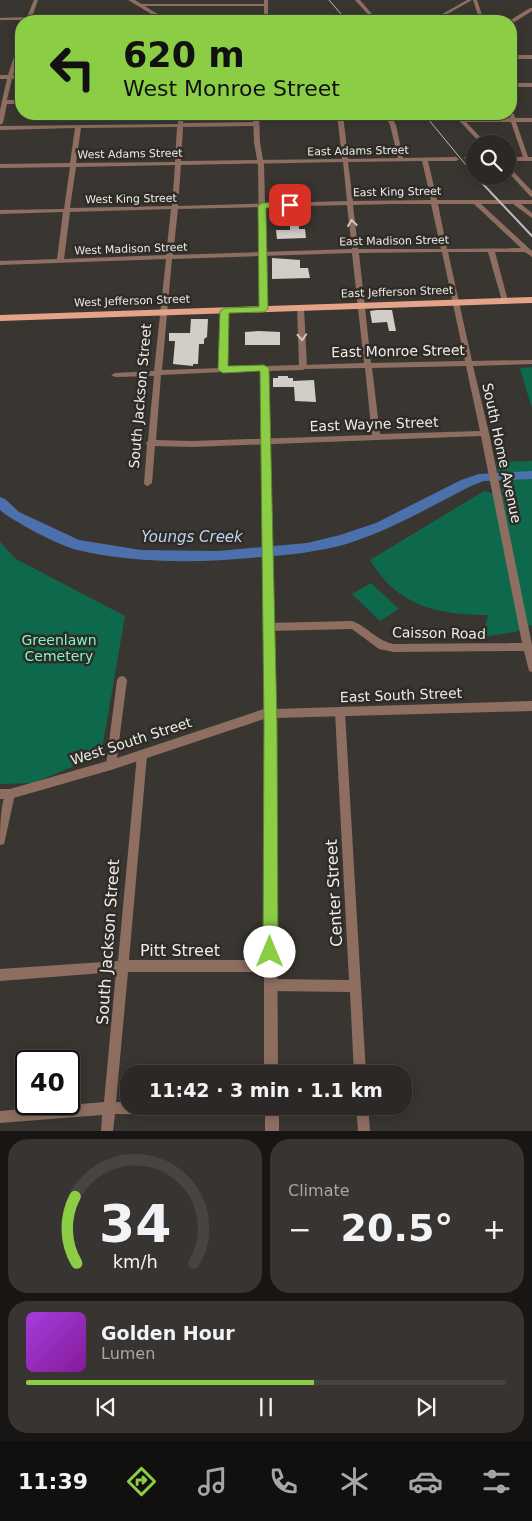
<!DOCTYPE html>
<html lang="en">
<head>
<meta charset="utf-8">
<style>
	body { margin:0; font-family:"DejaVu Sans",sans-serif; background:#373432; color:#f1f3f6; height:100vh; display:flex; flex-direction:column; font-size:19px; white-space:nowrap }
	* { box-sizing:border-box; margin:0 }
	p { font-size:16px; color:#a6a6a7 }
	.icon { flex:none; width:28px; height:28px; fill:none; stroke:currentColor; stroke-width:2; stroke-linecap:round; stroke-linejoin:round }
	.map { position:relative; height:1131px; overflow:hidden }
	.sheet { display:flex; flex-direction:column; gap:8px; padding:8px; background:#181614; flex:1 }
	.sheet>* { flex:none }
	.guide { position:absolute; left:15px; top:15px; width:502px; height:105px; border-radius:20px; box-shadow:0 2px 12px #0003,0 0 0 1px #474442; background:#8bce46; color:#111; overflow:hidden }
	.tools { position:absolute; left:466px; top:135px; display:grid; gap:10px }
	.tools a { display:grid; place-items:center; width:50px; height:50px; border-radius:50%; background:#2b2825; box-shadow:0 2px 12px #0003,0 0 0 1px #474442; font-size:25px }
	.speed { position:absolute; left:15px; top:1050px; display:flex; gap:10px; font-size:25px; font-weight:700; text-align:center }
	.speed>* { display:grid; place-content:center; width:65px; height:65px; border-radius:50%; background:#2b2825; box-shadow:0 2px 12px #0003,0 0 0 1px #474442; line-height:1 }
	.speed .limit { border:2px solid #111; border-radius:8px; background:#fff; color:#111 }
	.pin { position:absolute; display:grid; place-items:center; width:42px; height:42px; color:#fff; margin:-21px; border-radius:10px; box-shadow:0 2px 8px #0006 }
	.me { position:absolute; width:55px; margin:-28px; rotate:0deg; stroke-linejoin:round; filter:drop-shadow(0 0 4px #0008) }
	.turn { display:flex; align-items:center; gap:18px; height:105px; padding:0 25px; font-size:22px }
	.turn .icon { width:65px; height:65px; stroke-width:2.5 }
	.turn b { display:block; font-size:35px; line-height:42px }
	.big { font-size:38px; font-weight:600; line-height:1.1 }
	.sheet .widget { flex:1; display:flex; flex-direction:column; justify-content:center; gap:8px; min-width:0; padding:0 18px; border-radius:20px; background:#373432 }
	.sheet .dial { align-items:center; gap:0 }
	.dial svg { height:130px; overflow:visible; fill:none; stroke:#474442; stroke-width:7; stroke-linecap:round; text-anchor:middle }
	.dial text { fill:#f1f3f6; stroke:none }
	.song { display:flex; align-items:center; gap:15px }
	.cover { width:60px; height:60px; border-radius:8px; background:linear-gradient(135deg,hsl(280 70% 55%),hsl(290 70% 35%)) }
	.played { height:5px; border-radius:2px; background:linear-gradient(90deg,#8bce46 60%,#474442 60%) }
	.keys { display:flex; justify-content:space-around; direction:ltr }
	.heat { display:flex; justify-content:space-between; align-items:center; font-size:28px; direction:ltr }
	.sheet .tiles { flex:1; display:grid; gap:8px; grid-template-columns:1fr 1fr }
	.widget:last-child { grid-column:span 2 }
	.trip { position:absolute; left:120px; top:1065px; width:292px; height:50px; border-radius:20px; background:#2b2825; box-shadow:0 2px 12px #0003,0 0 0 1px #474442; font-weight:600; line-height:50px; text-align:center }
	.tab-bar { display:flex; height:80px; justify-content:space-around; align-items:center; background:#11100f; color:#a6a6a7 }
	.tab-bar .icon { width:35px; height:35px }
	.tab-bar .current { color:#8bce46 }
	.tab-bar b { font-size:22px; color:#f1f3f6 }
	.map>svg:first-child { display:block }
	.green { fill:#0e694c }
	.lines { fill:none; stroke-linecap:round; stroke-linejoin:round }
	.river { fill:#4c70ab; fill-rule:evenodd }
	.building { fill:#d1cdc7 }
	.minor { fill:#8e6e61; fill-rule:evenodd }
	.tertiary { fill:#8e6e61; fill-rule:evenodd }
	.primary { fill:#e5a489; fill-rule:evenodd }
	.rail-far1 { stroke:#bfbcb9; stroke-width:1 }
	.rail { stroke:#bfbcb9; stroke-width:2 }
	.oneway { stroke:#d1c6c0 }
	.route { fill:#8bce46; stroke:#5a862e }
	.labels { text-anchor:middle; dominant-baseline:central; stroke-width:5; stroke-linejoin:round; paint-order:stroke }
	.far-street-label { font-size:11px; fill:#eeece9; stroke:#2f2c27 }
	.street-label { font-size:14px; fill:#eeece9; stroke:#2f2c27 }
	.park-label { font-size:14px; fill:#7ff8c7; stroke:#2f2c27 }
	.water-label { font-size:15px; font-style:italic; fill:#bdd2f4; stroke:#2f2c27 }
	.near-street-label { font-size:16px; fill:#eeece9; stroke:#2f2c27 }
</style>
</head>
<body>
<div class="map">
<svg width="532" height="1131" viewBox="0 0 532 1131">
	<rect width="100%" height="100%" fill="#393631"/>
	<!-- green -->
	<g class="green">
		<path d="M 532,367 L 532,409 L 520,368 Z"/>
		<path d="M 532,461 L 532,625 L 515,632 L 483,637 L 488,615 C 438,615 397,606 370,560 L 484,491 L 503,496 L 496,462 Z"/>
		<path d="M 0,542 L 16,559 L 125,616 L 101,755 L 33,783 L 0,784 Z"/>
		<path d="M 371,583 L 399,609 L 380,621 L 352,594 Z"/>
	</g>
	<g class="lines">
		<!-- river -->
		<path class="river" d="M 532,471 L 532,479 L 484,481 L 471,486 C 429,507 388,532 343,545 C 316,552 289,555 261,557 C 200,563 137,564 77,550 C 60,546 12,521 0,510 L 0,497 L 5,499 L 19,512 L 79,540 L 141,550 L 218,551 L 307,543 L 340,535 L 376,523 L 461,480 L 479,474 Z"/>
	</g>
	<!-- building -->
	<g class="building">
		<path d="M 290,226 L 299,226 L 299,229 L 305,229 L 306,238 L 277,239 L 276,230 L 290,230 Z"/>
		<path d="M 272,258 L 300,260 L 300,268 L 308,268 L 310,278 L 272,279 Z"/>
		<path d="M 377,310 L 392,310 L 396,331 L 389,331 L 387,322 L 372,323 L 370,311 Z"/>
		<path d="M 191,319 L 208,319 L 207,337 L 204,339 L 204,344 L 199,344 L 198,364 L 193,364 L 193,366 L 173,364 L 175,341 L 169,341 L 169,333 L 190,333 Z"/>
		<path d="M 258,331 L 280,332 L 280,345 L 245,345 L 245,332 Z"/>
		<path d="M 278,376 L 288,376 L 288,378 L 293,378 L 293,381 L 314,380 L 316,402 L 295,401 L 294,387 L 273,387 L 273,378 L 278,378 Z"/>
	</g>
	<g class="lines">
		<!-- minor -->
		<g class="minor">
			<path d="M 34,0 L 38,0 L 32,17 L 157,15 L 159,16 L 157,17 L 31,20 L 30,21 L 26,21 L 26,20 L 0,20 L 0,18 L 27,17 Z"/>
			<path d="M 264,0 L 268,0 L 268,21 L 264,21 L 264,6 L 140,6 L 138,5 L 140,4 L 264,4 Z"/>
			<path d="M 355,0 L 360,0 L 378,21 L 374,21 Z"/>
			<path d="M 467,0 L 472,0 L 435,21 L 430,21 Z"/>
			<path d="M 473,0 L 477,0 L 484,21 L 480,21 Z"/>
			<path d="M 530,8 L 532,8 L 532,11 L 513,23 L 509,21 Z"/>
			<path d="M 19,41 L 21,41 L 21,49 L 13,75 L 21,76 L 21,78 L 12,79 L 7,100 L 21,100 L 21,104 L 7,104 L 3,123 L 0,125 L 0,110 L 7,79 L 0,79 L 0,75 L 8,75 Z"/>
			<rect x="511" y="55" width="21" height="4"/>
			<rect x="511" y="83" width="21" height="4"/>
			<path d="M 511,112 L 514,114 L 515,118 L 532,118 L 532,122 L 516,122 L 528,157 L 532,157 L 532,161 L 508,161 L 508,157 L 523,157 L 511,122 L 466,122 L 487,144 L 481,144 L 453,114 L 459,114 L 463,118 L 510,118 L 508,114 L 511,114 Z"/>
			<path d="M 178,114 L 184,114 L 183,123 L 256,122 L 259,124 L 256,126 L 183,127 L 181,161 L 342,159 L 337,114 L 343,114 L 348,159 L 398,158 L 390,125 L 384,114 L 390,114 L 396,125 L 403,158 L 456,157 L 459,159 L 456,161 L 428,161 L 437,200 L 532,200 L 532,204 L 521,204 L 532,213 L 532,218 L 513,204 L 481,204 L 532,251 L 532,257 L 525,252 L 495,252 L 508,301 L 507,302 L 505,303 L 502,301 L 488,252 L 448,252 L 472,361 L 532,360 L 532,364 L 473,366 L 489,433 L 532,645 L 532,672 L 529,671 L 524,651 L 394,652 L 379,649 L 352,629 L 268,631 L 265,630 L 263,627 L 265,624 L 268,623 L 352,621 C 368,627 377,641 394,644 L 522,643 L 481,436 L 192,447 L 155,446 L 152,483 L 148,486 L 145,485 L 144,483 L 147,445 L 146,443 L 148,441 L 154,376 L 115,377 L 111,375 L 115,373 L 154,371 L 166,259 L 0,265 L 0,261 L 57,259 L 63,212 L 0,214 L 0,210 L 64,209 L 70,167 L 0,168 L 0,164 L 70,163 L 75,128 L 0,130 L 0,126 L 178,124 ZM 177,127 L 175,162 L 76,163 L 81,128 ZM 422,161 L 431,200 L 353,201 L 348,162 ZM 343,162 L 347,201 L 178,206 L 181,165 ZM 175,165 L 172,206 L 70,208 L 76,167 ZM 392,204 L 431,204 L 441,249 L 358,249 L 353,205 ZM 438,204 L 474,204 L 521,248 L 447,249 ZM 347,205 L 352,249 L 173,255 L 178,209 ZM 171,209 L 166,255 L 64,259 L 70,212 ZM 442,252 L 465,361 L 371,363 L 359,253 ZM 352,253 L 364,363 L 303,365 L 299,367 L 303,369 L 365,368 L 372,435 L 192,441 L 156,440 L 161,375 L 223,372 L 227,370 L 223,368 L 162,370 L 172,259 ZM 466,366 L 480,431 L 380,434 L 372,368 Z"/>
			<path d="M 467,156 L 475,156 L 475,160 L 465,159 L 464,158 Z"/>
			<path d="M 508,167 L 510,168 L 532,191 L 532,197 L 530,196 L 508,172 Z"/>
			<path d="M 122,676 L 125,677 L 127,680 L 116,765 L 115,768 L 111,770 L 107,768 L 106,765 L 117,680 L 119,677 Z"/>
			<path d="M 340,708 L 343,709 L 345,712 L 366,1074 L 354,1074 L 350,992 L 270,991 L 266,989 L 264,985 L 266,981 L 270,979 L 349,980 L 335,712 L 337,709 Z"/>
			<path d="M 142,750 L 146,752 L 147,755 L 129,960 L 270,960 L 274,962 L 276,966 L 274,970 L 270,972 L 128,972 L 116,1102 L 129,1102 L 129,1106 L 277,1106 L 278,1109 L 277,1114 L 272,1115 L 115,1114 L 113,1131 L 101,1131 L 102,1115 L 0,1123 L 0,1111 L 104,1102 L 116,972 L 0,981 L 0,969 L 118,961 L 137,755 L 138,752 Z"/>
			<path d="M 10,789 L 14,791 L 15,794 L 5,840 L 4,844 L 0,845 C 0,827 0,808 6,791 Z"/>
			<path d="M 356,1106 L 368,1106 L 370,1131 L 358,1131 Z"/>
		</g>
		<!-- tertiary -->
		<g class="tertiary">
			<path d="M 128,0 L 135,0 L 169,21 L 163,21 Z"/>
			<path d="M 253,114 L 259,114 L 260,143 L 264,165 L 268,309 L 264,311 L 260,309 L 258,165 L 254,143 Z"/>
			<path d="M 297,306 L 300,306 L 304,308 L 307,367 L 303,370 L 268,371 L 275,709 L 532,701 L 532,711 L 276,718 L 278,1074 L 264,1074 L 264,719 L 111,770 L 10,799 L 0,799 L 0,789 L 10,789 L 111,760 L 264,709 L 260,371 L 223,373 L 219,370 L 221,311 L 225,309 L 229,311 L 227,367 L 299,365 Z"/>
			<rect x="265" y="1106" width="14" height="25"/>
		</g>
		<!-- primary -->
		<path class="primary" d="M 532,297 L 532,303 L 0,321 L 0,315 Z"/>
		<!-- rail-far1 -->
		<g class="rail-far1">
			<path d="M 329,0 L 347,21"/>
			<path d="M 424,114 L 475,176"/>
			<path d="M 475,176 L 483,185"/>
		</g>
		<!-- rail -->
		<path class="rail" d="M 482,183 L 532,236"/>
	</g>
	<!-- one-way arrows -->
	<defs><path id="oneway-chevron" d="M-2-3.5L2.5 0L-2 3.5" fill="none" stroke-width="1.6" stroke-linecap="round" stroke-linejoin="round" transform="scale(1.25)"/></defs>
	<g class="oneway">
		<use href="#oneway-chevron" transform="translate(352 223) rotate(-97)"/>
		<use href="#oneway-chevron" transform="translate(302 337) rotate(87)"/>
	</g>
	<!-- route -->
	<path class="route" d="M 290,202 L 294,205 L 293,206 L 266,208 L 268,309 L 264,312 L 229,313 L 228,366 L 264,365 L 269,368 L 277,724 L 278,952 L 276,958 L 270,960 L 265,958 L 263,952 L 264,724 L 260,371 L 223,373 L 218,370 L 220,311 L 225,308 L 259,307 L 258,206 L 262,203 Z"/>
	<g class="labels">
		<!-- far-street labels -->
		<g class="far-street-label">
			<text transform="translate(358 151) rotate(-1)">East Adams Street</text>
			<text transform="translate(130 154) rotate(-1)">West Adams Street</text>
			<text transform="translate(397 192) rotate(-1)">East King Street</text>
			<text transform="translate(131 199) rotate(-1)">West King Street</text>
			<text transform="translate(394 241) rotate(-1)">East Madison Street</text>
			<text transform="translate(131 249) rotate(-2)">West Madison Street</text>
			<text transform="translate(397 292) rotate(-2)">East Jefferson Street</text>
			<text transform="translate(132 301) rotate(-2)">West Jefferson Street</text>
		</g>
		<!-- street labels -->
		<g class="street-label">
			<text transform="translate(398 351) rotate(-1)">East Monroe Street</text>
			<text transform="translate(140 396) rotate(-85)">South Jackson Street</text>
			<text transform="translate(374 424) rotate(-2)">East Wayne Street</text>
			<text transform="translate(502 453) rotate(78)">South Home Avenue</text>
			<text transform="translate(439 633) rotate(1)">Caisson Road</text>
			<text transform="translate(401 695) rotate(-2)">East South Street</text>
			<text transform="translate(131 741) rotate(-18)">West South Street</text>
		</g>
		<!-- park labels -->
		<g class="park-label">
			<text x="59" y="640">Greenlawn<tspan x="59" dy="16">Cemetery</tspan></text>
		</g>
		<!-- water labels -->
		<g class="water-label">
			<text x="192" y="537">Youngs Creek</text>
		</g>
		<!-- near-street labels -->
		<g class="near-street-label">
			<text transform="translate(334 893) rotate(-93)">Center Street</text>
			<text transform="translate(108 942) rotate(-86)">South Jackson Street</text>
			<text x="180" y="950">Pitt Street</text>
		</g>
	</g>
</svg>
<div class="tools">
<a><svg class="icon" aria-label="search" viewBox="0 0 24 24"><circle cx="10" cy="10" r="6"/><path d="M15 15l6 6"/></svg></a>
</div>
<div class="speed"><div class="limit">40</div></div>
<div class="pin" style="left:290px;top:205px;background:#d93025"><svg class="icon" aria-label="arrive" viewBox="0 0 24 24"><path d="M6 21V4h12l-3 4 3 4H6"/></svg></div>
<svg class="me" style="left:270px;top:952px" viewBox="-20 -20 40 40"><circle r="19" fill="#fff"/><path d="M0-13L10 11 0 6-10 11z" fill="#8bce46"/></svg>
<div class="trip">11:42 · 3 min · 1.1 km</div>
<div class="guide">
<div class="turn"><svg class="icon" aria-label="left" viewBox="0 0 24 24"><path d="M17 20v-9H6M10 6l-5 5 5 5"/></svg><div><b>620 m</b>West Monroe Street</div></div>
</div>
</div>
<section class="sheet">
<div class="tiles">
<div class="widget dial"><svg viewBox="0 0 100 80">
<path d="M14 69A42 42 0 1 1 86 69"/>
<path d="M14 69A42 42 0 0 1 13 28" stroke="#8bce46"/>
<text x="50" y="56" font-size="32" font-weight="700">34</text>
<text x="50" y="72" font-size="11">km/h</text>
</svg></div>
<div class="widget"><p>Climate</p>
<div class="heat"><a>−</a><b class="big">20.5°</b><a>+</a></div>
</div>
<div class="widget">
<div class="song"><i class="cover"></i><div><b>Golden Hour</b><p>Lumen</p></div></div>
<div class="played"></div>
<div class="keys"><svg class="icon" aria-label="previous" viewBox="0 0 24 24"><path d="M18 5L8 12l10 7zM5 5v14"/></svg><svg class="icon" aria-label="pause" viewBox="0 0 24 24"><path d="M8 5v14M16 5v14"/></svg><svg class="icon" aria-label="next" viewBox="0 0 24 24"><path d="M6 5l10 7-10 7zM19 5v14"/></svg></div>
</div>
</div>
</section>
<nav class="tab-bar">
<b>11:39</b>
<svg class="icon current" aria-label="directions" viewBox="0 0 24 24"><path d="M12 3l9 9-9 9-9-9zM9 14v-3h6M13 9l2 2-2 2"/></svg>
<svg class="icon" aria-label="music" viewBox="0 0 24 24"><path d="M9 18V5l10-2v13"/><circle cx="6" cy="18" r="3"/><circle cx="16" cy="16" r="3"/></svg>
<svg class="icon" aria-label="phone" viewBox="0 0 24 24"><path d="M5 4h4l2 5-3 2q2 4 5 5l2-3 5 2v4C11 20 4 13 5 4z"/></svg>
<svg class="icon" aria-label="climate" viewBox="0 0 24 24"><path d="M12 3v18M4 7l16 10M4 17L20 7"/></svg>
<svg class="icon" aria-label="car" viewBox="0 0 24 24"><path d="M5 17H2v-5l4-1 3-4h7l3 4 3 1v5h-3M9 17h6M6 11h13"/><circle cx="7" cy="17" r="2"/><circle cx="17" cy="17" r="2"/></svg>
<svg class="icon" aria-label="filters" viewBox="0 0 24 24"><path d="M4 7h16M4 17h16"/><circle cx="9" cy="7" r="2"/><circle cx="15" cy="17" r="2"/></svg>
</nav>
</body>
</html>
